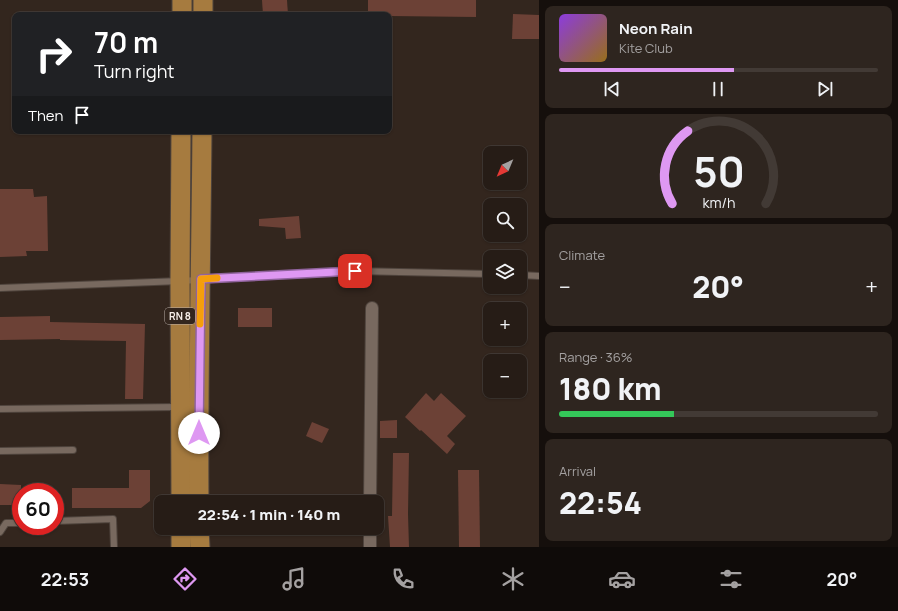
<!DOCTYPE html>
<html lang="en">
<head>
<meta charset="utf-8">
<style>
	body { margin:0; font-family:Manrope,sans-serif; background:#2e251f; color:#f1f3f6; height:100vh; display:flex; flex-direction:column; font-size:15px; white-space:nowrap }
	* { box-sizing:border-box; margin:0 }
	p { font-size:13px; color:#a4a1a1 }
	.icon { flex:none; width:22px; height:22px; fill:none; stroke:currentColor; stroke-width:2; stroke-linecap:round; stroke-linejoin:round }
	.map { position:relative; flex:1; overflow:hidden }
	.side { display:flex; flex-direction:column; gap:6px; padding:6px; background:#150f0c; width:359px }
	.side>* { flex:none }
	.banner { position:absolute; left:12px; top:12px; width:380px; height:122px; border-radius:8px; box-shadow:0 1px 3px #0004,0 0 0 1px #423a35; background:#202124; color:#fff; overflow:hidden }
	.needle { width:26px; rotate:224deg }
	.controls { position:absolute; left:483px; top:146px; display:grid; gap:8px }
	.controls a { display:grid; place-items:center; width:44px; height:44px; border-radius:8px; background:#261c16; box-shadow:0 1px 3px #0004,0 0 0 1px #423a35; font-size:20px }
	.speed { position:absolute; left:12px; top:483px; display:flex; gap:8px; font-size:20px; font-weight:700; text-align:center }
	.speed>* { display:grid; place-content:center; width:52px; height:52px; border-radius:50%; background:#261c16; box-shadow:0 1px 3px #0004,0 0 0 1px #423a35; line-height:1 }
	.speed .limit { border:6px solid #d22; background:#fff; color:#111 }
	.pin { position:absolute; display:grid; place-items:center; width:34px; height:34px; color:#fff; margin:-17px; border-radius:8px; box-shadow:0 2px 6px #0006 }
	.me { position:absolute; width:44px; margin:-22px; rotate:0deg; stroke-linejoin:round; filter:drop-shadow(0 0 3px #0008) }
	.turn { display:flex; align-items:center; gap:14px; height:84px; padding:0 16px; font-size:18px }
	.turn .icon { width:52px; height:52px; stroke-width:2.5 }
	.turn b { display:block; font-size:28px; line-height:34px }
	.then { display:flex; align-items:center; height:38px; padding:0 16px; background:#0003; gap:8px; font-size:15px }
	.big { font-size:30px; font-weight:800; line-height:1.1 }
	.side .card { flex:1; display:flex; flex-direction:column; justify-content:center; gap:6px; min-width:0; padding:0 14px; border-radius:8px; background:#2e251f }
	.side .dial { align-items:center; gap:0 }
	.dial svg { height:104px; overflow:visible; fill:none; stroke:#423a35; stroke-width:7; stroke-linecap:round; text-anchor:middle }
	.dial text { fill:#f1f3f6; stroke:none }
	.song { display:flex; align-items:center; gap:12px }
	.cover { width:48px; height:48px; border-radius:6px; background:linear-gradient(135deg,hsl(270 70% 55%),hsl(40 70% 35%)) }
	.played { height:4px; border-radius:2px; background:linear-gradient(90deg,#de98f2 55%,#423a35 55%) }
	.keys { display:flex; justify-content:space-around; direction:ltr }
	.heat { display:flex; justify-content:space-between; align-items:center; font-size:22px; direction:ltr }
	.charge { height:6px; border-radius:3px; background:linear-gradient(90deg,#34c759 36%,#423a35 0) }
	.trip { position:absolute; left:154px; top:495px; width:230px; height:40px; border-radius:8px; background:#261c16; box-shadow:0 1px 3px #0004,0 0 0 1px #423a35; font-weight:800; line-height:40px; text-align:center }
	.dock { display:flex; height:64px; justify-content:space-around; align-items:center; background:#0f0b09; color:#a4a1a1 }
	.dock .icon { width:28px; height:28px }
	.dock .current { color:#de98f2 }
	.dock b { font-size:18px; color:#f1f3f6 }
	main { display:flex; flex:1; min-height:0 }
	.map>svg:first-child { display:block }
	.building { fill:#6c4136 }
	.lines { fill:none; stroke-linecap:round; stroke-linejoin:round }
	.service-casing { stroke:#4f443d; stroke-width:8 }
	.minor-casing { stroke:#4f443d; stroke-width:14 }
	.primary-casing { stroke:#4f443d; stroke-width:21 }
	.service { stroke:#78695f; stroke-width:6 }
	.minor { stroke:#78695f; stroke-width:12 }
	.primary { stroke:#a67b3f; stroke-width:19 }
	.route-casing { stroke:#90639d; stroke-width:10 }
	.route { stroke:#de98f2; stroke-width:7 }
	.slow { stroke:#f59e0b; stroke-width:7 }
	.labels { text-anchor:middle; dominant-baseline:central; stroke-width:4; stroke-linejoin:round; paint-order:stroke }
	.shield { fill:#33261e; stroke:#bcb1ab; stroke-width:1 }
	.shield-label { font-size:10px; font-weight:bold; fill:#f6ede8 }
</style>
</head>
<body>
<main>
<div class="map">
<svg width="539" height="547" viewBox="0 0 539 547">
	<rect width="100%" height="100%" fill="#33261e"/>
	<!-- building -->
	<g class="building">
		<path d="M 262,0 L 287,0 L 288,15 L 263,15 Z"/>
		<path d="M 368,0 L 476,0 L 476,17 L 389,16 L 389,15 L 368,15 Z"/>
		<path d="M 513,14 L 539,15 L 539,39 L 512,39 Z"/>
		<path d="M 0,189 L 33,189 L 34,197 L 47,196 L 48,251 L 26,251 L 27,256 L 0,257 Z"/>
		<path d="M 299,216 L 301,238 L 286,239 L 285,228 L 259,226 L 259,219 Z"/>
		<rect x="238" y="308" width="34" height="19"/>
		<path d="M 50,316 L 50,322 L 145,324 L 143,399 L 125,399 L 126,341 L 60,340 L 60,339 L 0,340 L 0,317 Z"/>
		<path d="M 426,393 L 434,401 L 441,393 L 466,416 L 447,436 L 455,444 L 447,454 L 421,430 L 420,431 L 405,417 Z"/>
		<path d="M 397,420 L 397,438 L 380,438 L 380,421 Z"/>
		<path d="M 312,422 L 329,429 L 322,443 L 306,436 Z"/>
		<path d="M 393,453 L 409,453 L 408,514 L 409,547 L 390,547 L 388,516 L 392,516 Z"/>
		<path d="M 129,470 L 150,470 L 150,501 L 141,508 L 72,508 L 72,488 L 129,488 Z"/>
		<path d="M 458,470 L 479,470 L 480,547 L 459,547 Z"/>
		<path d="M 0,484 L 21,485 L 21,505 L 0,505 Z"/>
	</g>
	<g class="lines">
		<defs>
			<g id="service">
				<path d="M 520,275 L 539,276"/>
				<path d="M 0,288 L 180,281 L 355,271 L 490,274"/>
				<path d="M 0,409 L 179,407"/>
				<path d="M 0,451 L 73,450"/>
				<path d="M 55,521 L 113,519 L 114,547"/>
				<path d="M 0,532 L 6,523 L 21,523"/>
			</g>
			<g id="minor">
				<path d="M 370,502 L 372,308"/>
				<path d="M 370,547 L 370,528"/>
			</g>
			<g id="primary">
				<path d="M 182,15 L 182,0"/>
				<path d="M 203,15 L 203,0"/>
				<path d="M 181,502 L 180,281 L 181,131"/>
				<path d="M 199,502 C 198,378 201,255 202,131"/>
				<path d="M 199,528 L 200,547"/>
				<path d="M 181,547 L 181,528"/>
			</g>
		</defs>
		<!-- service casing -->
		<use href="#service" class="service-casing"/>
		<!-- minor casing -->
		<use href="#minor" class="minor-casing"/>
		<!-- primary casing -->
		<use href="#primary" class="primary-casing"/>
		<!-- service -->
		<use href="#service" class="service"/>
		<!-- minor -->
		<use href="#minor" class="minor"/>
		<!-- primary -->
		<use href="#primary" class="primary"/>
	</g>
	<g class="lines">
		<defs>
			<path id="route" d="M 199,433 L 201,279 L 355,271"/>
		</defs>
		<!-- route casing -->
		<use href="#route" class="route-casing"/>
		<!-- route -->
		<use href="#route" class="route"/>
		<!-- slow -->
		<path class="slow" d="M 200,324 L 201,279 L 217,278"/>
	</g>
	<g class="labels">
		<!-- shield labels -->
		<rect class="shield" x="165" y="308" width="30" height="16" rx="3"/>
		<g class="shield-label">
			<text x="180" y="316">RN 8</text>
		</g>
	</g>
</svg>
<div class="controls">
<a><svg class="needle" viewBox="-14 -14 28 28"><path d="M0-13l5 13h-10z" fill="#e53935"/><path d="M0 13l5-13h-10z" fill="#a4a1a1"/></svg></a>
<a><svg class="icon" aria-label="search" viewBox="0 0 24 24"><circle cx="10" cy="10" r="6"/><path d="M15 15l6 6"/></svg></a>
<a><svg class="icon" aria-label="layers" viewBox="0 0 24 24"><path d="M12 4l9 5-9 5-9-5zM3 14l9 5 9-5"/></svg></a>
<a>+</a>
<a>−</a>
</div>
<div class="speed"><div class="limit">60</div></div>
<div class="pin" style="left:355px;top:271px;background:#d93025"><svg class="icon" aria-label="arrive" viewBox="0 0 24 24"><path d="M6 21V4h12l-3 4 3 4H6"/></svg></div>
<svg class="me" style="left:199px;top:433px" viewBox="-20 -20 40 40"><circle r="19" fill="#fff"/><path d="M0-13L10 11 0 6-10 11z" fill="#de98f2"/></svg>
<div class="trip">22:54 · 1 min · 140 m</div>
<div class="banner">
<div class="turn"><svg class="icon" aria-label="right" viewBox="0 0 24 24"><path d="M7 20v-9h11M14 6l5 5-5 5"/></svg><div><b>70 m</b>Turn right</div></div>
<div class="then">Then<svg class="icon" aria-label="arrive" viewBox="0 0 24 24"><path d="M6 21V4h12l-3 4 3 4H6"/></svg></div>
</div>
</div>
<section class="side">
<div class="card">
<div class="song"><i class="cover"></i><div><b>Neon Rain</b><p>Kite Club</p></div></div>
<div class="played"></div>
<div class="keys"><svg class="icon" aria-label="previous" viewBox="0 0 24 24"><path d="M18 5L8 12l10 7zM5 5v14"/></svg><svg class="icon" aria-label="pause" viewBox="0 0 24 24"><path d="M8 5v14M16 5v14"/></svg><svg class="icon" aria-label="next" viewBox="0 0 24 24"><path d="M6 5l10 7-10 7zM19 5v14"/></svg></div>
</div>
<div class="card dial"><svg viewBox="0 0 100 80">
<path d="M14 69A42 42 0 1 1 86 69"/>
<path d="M14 69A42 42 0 0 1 26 13" stroke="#de98f2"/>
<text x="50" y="56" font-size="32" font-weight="700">50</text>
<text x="50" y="72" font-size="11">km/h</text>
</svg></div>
<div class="card"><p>Climate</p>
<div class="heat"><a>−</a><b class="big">20°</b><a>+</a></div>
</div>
<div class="card"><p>Range · 36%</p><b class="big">180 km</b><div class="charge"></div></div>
<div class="card"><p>Arrival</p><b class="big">22:54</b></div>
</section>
</main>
<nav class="dock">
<b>22:53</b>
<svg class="icon current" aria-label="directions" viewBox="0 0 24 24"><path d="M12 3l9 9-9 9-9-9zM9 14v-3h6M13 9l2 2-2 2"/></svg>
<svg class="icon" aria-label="music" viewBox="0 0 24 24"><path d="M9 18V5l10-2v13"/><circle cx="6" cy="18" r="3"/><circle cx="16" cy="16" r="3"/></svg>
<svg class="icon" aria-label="phone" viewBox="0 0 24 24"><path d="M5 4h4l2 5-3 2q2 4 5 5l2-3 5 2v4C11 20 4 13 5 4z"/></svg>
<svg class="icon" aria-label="climate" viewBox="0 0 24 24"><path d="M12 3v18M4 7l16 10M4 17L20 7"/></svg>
<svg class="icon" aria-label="car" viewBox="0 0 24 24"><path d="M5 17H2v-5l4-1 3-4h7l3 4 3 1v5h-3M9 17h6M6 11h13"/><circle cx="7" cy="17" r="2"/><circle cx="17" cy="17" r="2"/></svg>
<svg class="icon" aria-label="filters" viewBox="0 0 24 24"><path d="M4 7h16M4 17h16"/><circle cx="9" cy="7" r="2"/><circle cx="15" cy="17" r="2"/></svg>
<b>20°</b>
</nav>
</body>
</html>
